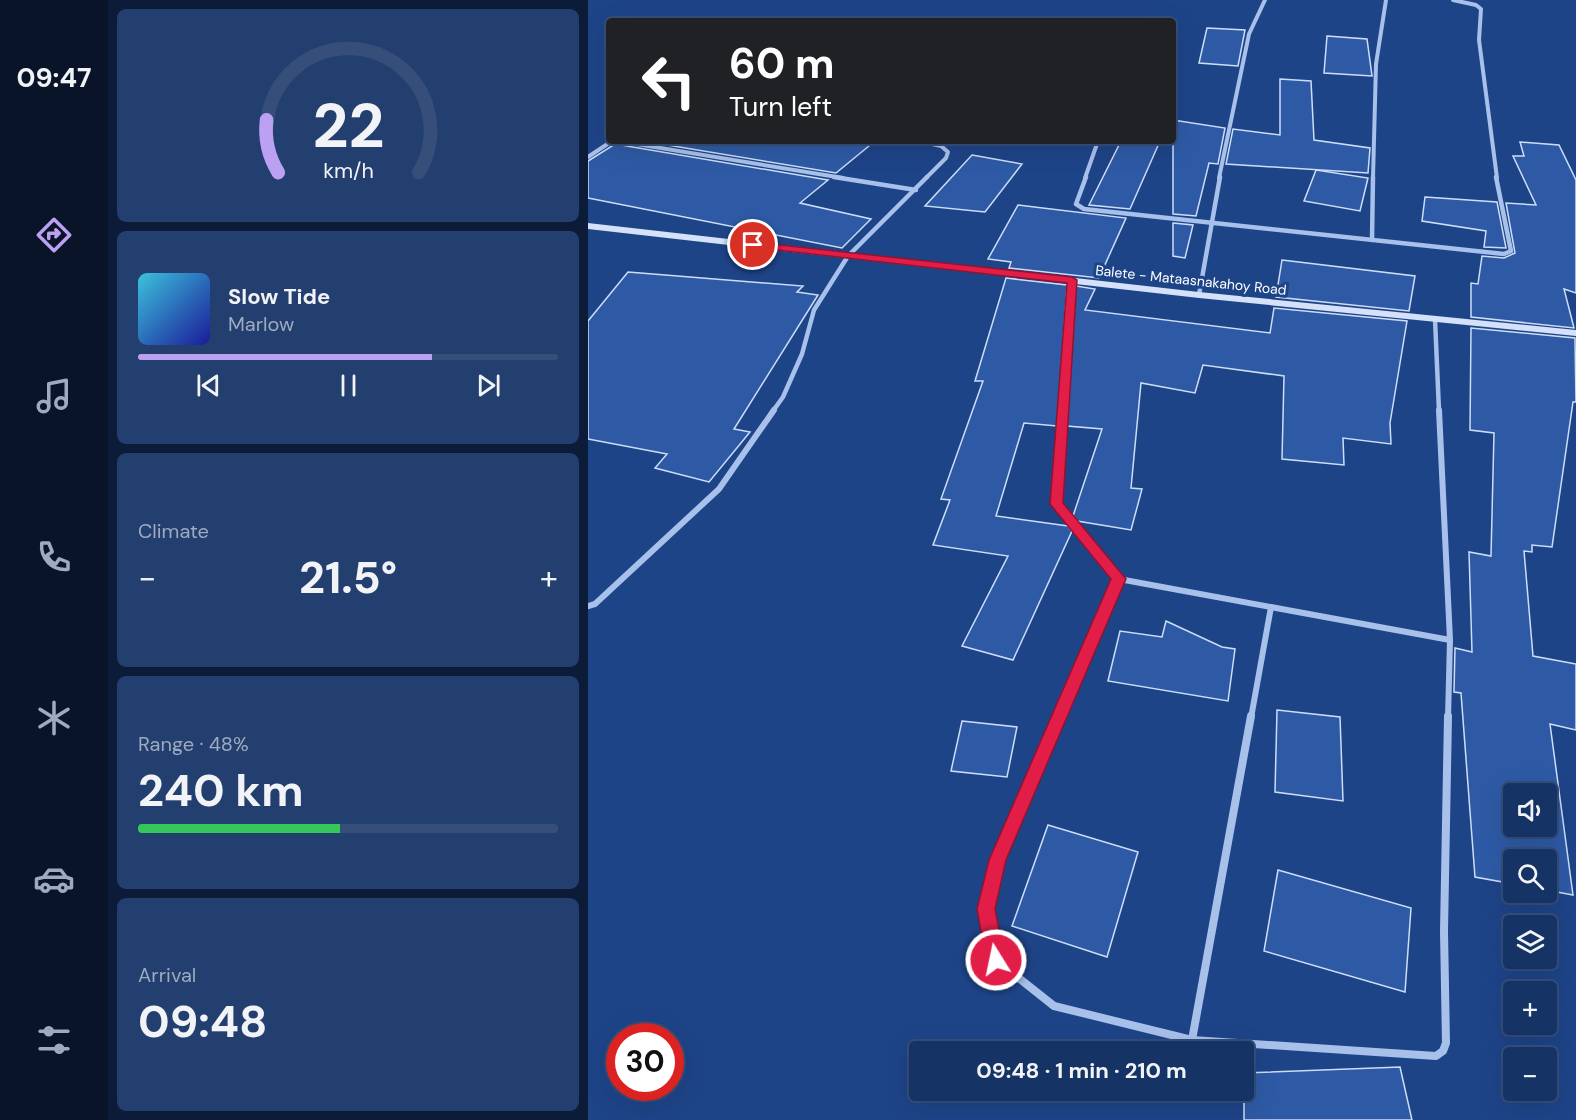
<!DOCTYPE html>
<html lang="en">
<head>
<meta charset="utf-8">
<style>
	body { margin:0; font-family:"DM Sans",sans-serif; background:#233f6f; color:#f1f3f6; height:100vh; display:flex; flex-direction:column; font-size:22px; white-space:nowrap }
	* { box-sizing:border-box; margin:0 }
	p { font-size:20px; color:#9eaabf }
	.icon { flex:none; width:33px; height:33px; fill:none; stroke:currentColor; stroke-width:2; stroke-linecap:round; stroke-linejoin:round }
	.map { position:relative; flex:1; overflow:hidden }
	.drawer { display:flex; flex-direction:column; gap:9px; padding:9px; background:#0c1c38; width:480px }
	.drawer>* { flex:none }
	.top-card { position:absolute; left:18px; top:18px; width:570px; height:126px; border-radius:6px; box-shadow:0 6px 24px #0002,0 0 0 2px #354e7a; background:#202124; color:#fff; overflow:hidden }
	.buttons { position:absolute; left:915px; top:783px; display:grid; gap:12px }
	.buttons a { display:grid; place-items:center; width:54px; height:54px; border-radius:6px; background:#163366; box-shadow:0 6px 24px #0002,0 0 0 2px #354e7a; font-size:30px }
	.speed { position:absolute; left:18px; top:1023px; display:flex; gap:12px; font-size:30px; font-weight:700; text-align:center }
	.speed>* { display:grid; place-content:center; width:78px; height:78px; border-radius:50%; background:#163366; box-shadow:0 6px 24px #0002,0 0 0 2px #354e7a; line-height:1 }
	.speed .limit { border:9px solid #d22; background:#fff; color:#111 }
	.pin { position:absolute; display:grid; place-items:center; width:51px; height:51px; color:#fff; margin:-26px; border:3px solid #fff; border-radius:50%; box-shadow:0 2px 6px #0007 }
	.me { position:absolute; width:66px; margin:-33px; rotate:350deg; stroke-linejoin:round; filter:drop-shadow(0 0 4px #0008) }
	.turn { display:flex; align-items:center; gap:21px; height:126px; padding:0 24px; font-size:27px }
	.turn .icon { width:78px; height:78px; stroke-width:2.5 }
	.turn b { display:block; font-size:42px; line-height:51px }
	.big { font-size:45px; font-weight:700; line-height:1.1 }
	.drawer .widget { flex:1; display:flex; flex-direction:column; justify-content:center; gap:9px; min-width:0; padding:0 21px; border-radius:9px; background:#233f6f }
	.drawer .dial { align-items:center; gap:0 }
	.dial svg { height:156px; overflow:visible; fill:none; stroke:#354e7a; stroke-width:7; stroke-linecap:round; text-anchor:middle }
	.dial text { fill:#f1f3f6; stroke:none }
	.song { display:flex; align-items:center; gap:18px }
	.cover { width:72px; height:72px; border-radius:9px; background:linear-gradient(135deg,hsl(190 70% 55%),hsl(240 70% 35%)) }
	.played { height:6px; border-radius:3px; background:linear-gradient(90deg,#bca0f2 70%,#354e7a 70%) }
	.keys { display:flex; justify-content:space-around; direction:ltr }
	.heat { display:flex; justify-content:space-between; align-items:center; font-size:33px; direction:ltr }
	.charge { height:9px; border-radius:4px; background:linear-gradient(90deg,#34c759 48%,#354e7a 0) }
	.trip { position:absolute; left:321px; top:1041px; width:345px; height:60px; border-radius:6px; background:#163366; box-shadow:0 6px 24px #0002,0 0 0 2px #354e7a; font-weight:700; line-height:60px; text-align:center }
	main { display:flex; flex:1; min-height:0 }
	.tab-bar { display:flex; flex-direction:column; width:108px; justify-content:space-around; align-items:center; background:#091429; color:#9eaabf }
	.tab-bar .icon { width:42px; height:42px }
	.tab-bar .on { color:#bca0f2 }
	.tab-bar b { font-size:27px; color:#f1f3f6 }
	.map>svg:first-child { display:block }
	.building { fill:#2e5aa5; stroke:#cdddf8; stroke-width:1.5; fill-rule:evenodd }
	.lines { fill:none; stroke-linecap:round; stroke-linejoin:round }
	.street-far3 { stroke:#a8c1eb; stroke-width:4 }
	.street-far2 { stroke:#a8c1eb; stroke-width:4.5 }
	.street-far1 { stroke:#a8c1eb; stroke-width:6 }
	.street { stroke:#a8c1eb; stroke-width:8 }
	.secondary { fill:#d4e1f8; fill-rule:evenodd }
	.route { fill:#e11d48; stroke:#92132f; stroke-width:1.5 }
	.labels { text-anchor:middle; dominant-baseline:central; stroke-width:6; stroke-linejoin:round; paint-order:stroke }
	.far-street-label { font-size:14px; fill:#fff; stroke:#1e4488 }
</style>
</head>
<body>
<main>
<nav class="tab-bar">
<b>09:47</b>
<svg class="icon on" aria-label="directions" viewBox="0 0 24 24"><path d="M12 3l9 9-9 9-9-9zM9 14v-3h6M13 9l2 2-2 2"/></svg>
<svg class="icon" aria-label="music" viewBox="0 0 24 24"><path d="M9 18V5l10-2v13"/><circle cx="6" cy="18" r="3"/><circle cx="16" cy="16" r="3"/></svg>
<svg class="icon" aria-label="phone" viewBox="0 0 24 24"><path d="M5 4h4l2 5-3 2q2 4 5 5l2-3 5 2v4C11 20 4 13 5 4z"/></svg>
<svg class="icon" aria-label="climate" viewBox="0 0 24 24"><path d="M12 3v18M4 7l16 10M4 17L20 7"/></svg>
<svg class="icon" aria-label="car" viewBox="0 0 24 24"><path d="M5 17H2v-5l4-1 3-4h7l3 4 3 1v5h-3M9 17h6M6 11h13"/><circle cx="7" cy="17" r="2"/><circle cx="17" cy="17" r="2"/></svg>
<svg class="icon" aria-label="filters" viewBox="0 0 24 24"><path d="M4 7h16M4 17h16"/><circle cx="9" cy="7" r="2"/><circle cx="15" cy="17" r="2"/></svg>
</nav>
<section class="drawer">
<div class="widget dial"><svg viewBox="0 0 100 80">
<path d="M14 69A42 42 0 1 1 86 69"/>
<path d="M14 69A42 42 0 0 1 8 42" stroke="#bca0f2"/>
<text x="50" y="56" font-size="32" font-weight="700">22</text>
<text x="50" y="72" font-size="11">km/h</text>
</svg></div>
<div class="widget">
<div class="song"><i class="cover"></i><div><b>Slow Tide</b><p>Marlow</p></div></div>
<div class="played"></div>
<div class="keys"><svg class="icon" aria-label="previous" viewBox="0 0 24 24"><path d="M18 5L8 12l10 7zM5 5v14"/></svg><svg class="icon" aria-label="pause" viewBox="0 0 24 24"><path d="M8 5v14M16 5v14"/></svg><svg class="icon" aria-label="next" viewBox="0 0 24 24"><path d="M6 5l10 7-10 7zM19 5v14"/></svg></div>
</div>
<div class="widget"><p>Climate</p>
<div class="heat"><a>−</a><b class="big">21.5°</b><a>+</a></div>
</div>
<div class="widget"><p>Range · 48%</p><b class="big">240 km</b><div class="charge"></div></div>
<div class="widget"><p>Arrival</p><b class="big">09:48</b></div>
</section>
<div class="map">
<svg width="988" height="1120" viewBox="0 0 988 1120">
	<rect width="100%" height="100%" fill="#1e4488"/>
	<!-- building -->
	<g class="building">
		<path d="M 619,28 L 657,30 L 650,66 L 611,63 Z"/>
		<path d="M 739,36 L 779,39 L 784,76 L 736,73 Z"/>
		<path d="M 692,79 L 723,81 L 726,140 L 782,148 L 780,173 L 638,164 L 645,129 L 692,135 Z"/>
		<path d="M 585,120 L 637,128 L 630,164 L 621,163 L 608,216 L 585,214 Z"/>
		<path d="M 55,141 L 287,141 L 248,173 Z"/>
		<path d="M 533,141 L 572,141 L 542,209 L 501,205 Z"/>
		<path d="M 932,142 L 971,145 L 988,180 L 988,293 L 976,289 L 986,328 L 883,317 L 883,283 L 890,284 L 894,256 L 916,258 L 927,253 L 918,203 L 948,205 L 925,156 L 936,156 Z"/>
		<path d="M 27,144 L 240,180 L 212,203 L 283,219 L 254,248 L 0,198 L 0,161 Z"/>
		<path d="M 384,155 L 434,164 L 397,212 L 337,206 Z"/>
		<path d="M 728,170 L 780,178 L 772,211 L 716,201 Z"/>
		<path d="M 837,197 L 909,202 L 918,248 L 896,247 L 898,231 L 834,221 Z"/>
		<path d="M 430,205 L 538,218 L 511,278 L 421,268 L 423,262 L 400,259 Z"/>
		<path d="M 585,223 L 605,225 L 597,258 L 585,256 Z"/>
		<path d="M 694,260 L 827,276 L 821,311 L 688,297 Z"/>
		<path d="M 40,272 L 215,286 L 209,292 L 230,295 L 146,429 L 162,432 L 121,482 L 67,468 L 79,454 L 0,439 L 0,321 Z"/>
		<path d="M 418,278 L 479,285 L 469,426 L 436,423 L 408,516 L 480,526 L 484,531 L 425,660 L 374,646 L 420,556 L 345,545 L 362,500 L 353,499 L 395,381 L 387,381 Z"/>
		<path d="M 488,286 L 507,289 L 497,310 L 682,333 L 686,308 L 819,321 L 802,423 L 803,444 L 755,438 L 756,465 L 694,459 L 696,376 L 615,365 L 607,393 L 553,383 L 543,488 L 554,489 L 543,530 L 489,521 L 485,516 L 514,429 L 479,426 Z"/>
		<path d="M 883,328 L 987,338 L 988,402 L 985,402 L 964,547 L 944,545 L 944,552 L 936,551 L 945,656 L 988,664 L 988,730 L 962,724 L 985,895 L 958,890 L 958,860 L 926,860 L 926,884 L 887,877 L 873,693 L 866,692 L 867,648 L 884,652 L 881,552 L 903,556 L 906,433 L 882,430 ZM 926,794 L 958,794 L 958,826 L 926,826 Z"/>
		<path d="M 578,621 L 634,647 L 647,649 L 640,701 L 520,681 L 532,631 L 574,637 Z"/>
		<path d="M 689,710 L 752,717 L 755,801 L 687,792 Z"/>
		<path d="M 374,721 L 429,727 L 419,777 L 363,771 Z"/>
		<path d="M 460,825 L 550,852 L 519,957 L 424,926 Z"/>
		<path d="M 690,870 L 823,908 L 817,992 L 676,951 Z"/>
		<path d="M 812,1067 L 824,1120 L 656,1120 L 656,1073 Z"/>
	</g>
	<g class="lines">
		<!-- street-far3 -->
		<g class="street-far3">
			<path d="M 865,0 L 888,5 L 893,9 L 891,40 L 909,178"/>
			<path d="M 30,141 L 255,178"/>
			<path d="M 331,141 L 353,146 L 360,152 L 358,158 L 338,178"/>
			<path d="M 0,157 L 24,141"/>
			<path d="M 497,178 L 510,141"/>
			<path d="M 631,178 L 661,34 L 677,0"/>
			<path d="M 785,178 L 788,64 L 798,0"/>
		</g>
		<!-- street-far2 -->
		<g class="street-far2">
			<path d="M 246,177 L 328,190"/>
			<path d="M 498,177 L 488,204 L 496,209 L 916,254 L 923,251 L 908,177"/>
			<path d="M 784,240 L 785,177"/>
			<path d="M 611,295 L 632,177"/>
			<path d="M 847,319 L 851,411"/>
			<path d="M 185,411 L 195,397 L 214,354 L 226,310 L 260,256 L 339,177"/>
			<path d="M 475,411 L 484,281"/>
		</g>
		<!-- street-far1 -->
		<g class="street-far1">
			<path d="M 851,410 L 862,640 L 860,718"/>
			<path d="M 531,579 L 862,640"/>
			<path d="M 0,606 L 7,604 L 131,489 L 186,410"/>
			<path d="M 471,718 L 531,579 L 468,504 L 475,410"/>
			<path d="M 663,718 L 683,607"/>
		</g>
		<!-- street -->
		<g class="street">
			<path d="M 472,716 L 410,860 L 398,909 L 408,960 L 466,1006 L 604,1040 L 848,1056 L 855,1051 L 858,1043 L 856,931 L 860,716"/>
			<path d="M 604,1040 L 663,716"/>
		</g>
		<!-- secondary -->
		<path class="secondary" d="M 0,223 L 611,292 L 988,330 L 988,336 L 611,298 L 0,229 Z"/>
	</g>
	<!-- route -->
	<path class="route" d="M 165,242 L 484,277 L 489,280 L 475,503 L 538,579 L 418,860 L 407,909 L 417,960 L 414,967 L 408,969 L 401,967 L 398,960 L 389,909 L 401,860 L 523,579 L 462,504 L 479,283 L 162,247 L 162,243 Z"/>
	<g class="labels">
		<!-- far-street labels -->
		<g class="far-street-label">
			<text transform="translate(603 280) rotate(6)">Balete - Mataasnakahoy Road</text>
		</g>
	</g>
</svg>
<div class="buttons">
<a><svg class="icon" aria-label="sound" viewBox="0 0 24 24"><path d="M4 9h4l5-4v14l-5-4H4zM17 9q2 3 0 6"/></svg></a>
<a><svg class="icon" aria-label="search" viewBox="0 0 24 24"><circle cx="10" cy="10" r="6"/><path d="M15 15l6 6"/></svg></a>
<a><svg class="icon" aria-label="layers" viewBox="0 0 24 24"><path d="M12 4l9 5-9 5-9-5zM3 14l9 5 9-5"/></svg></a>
<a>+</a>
<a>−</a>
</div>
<div class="speed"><div class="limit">30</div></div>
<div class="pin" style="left:165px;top:245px;background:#d93025"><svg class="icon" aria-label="arrive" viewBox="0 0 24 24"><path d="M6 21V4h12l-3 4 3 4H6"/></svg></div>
<svg class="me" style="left:408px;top:960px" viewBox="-20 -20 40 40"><circle r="17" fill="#e11d48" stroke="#fff" stroke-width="3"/><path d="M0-11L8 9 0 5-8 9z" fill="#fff"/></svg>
<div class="trip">09:48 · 1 min · 210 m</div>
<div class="top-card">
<div class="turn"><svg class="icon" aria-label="left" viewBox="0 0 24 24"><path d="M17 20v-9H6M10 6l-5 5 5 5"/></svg><div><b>60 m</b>Turn left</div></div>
</div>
</div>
</main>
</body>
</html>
